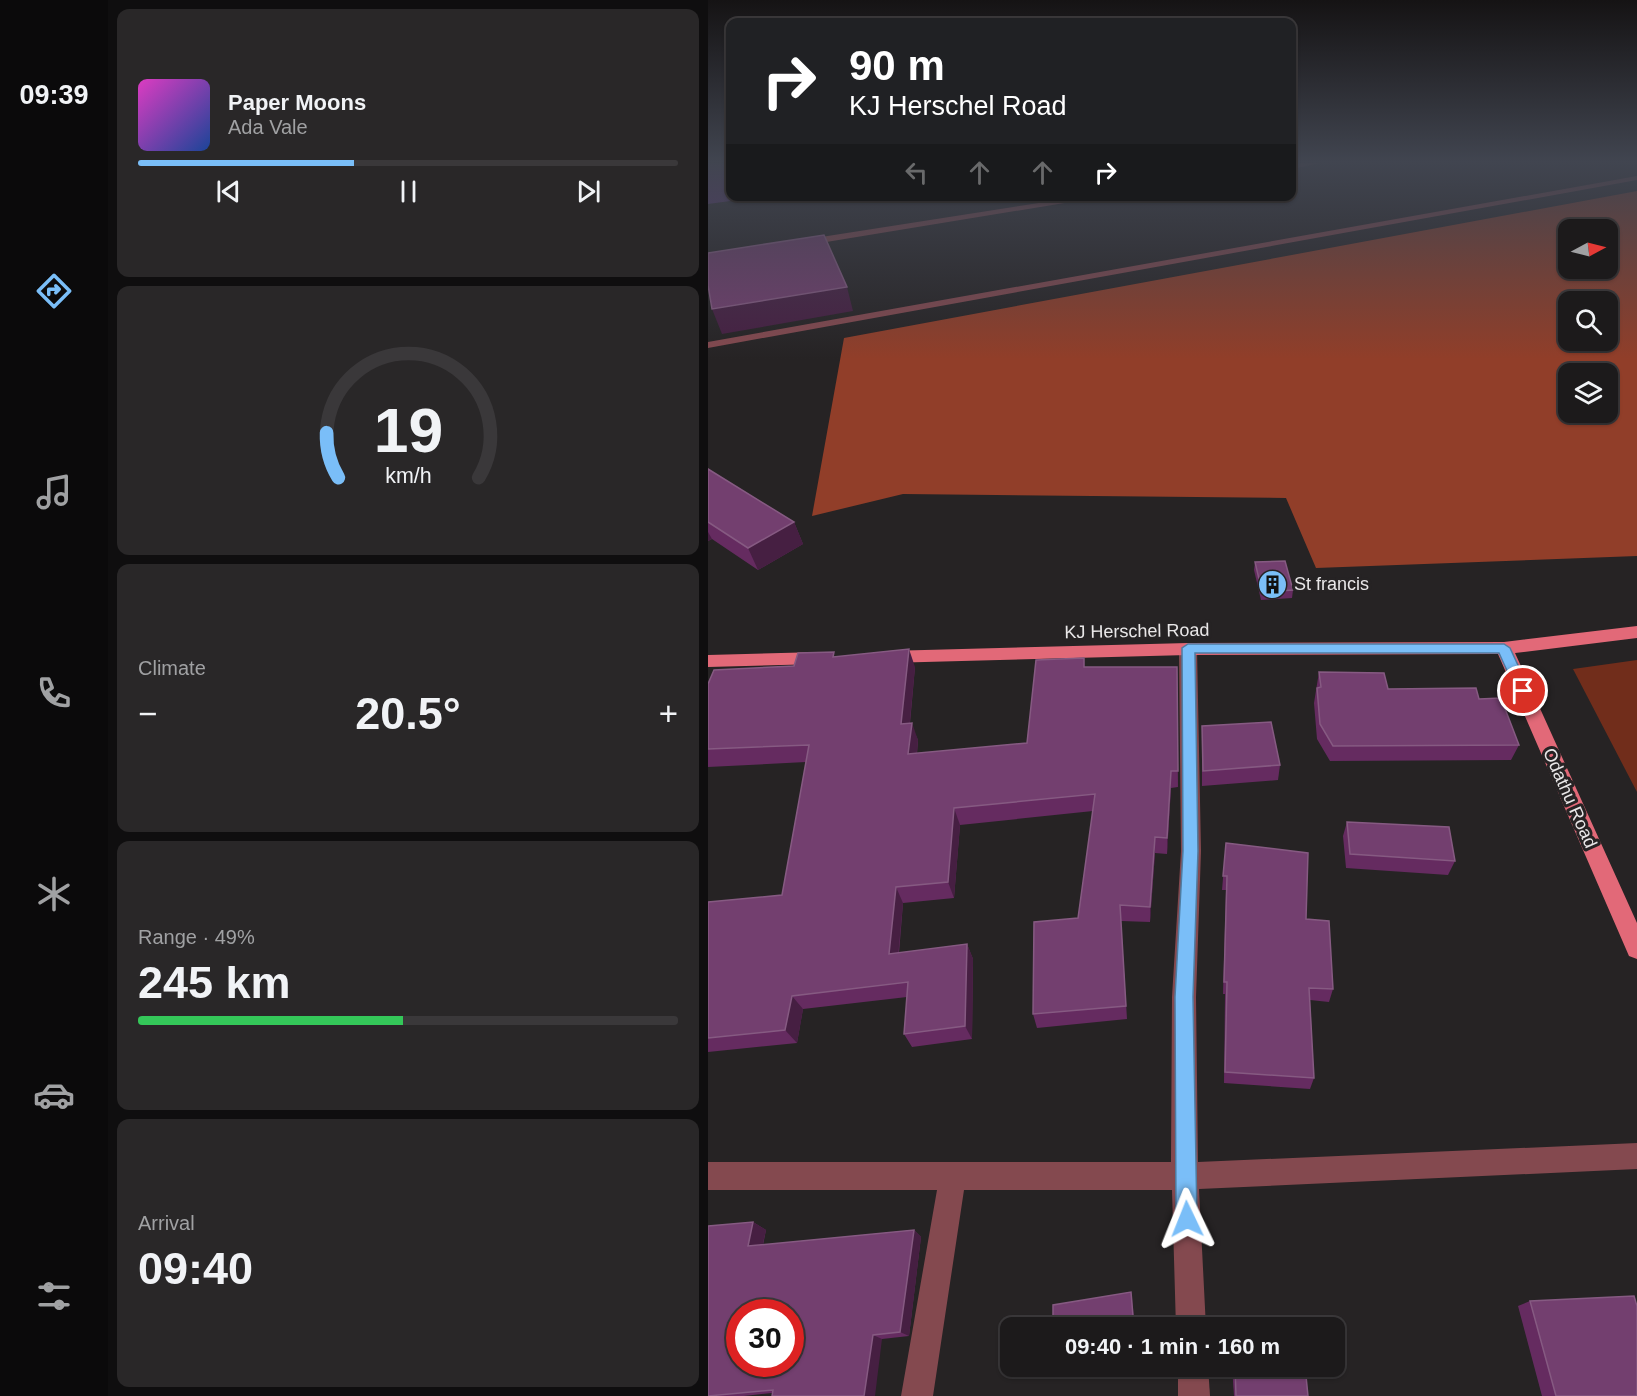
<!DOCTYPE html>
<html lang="en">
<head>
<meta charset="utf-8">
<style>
	body { margin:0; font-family:Arial,sans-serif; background:#292728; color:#f1f3f6; height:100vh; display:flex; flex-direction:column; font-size:22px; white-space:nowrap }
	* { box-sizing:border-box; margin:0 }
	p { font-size:20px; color:#a0a1a3 }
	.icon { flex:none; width:33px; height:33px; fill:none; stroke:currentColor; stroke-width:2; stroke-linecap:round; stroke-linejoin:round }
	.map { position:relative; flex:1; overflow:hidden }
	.sheet { display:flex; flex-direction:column; gap:9px; padding:9px; background:#0f0e0f; width:600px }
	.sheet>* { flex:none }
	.hud { position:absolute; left:18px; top:18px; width:570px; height:183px; border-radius:12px; box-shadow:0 2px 4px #0004,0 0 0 2px #3a383a; background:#202124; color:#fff; overflow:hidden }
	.needle { width:39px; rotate:83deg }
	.tools { position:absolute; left:850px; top:219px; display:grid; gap:12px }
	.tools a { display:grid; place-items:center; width:60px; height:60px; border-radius:12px; background:#1c1a1b; box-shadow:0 2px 4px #0004,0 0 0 2px #3a383a; font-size:30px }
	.speed { position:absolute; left:18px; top:1299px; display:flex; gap:12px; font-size:30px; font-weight:700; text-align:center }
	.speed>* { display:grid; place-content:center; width:78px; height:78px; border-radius:50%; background:#1c1a1b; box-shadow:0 2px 4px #0004,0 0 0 2px #3a383a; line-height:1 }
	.speed .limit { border:9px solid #d22; background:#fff; color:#111 }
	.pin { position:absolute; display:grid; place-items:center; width:51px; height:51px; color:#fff; margin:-26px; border:3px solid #fff; border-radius:50%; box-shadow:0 2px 6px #0007 }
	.me { position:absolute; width:66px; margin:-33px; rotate:358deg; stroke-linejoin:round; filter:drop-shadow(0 0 4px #0008) }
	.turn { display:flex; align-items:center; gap:21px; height:126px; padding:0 24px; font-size:27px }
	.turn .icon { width:78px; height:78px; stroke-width:2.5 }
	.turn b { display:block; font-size:42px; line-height:51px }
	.lanes { display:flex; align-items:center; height:57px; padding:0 24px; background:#0003; justify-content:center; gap:30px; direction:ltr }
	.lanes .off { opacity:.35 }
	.big { font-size:45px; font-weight:700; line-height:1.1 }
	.sheet .widget { flex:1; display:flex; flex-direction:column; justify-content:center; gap:9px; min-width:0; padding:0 21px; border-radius:12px; background:#292728 }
	.sheet .dial { align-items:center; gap:0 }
	.dial svg { height:156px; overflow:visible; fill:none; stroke:#3a383a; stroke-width:7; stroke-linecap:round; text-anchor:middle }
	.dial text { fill:#f1f3f6; stroke:none }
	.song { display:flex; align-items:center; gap:18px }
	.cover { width:72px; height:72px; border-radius:9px; background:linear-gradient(135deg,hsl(310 70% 55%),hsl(220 70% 35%)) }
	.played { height:6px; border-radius:3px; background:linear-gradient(90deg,#7abef8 40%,#3a383a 40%) }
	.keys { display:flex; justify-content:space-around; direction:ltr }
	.heat { display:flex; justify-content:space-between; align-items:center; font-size:33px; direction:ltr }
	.charge { height:9px; border-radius:4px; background:linear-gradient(90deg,#34c759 49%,#3a383a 0) }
	.trip { position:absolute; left:292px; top:1317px; width:345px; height:60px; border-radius:12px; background:#1c1a1b; box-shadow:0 2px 4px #0004,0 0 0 2px #3a383a; font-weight:700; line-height:60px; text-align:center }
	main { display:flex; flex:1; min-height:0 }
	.dock { display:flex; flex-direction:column; width:108px; justify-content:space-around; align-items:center; background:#0b0a0b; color:#a0a1a3 }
	.dock .icon { width:42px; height:42px }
	.dock .on { color:#7abef8 }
	.dock b { font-size:27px; color:#f1f3f6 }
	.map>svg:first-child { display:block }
	.green { fill:#712d1b }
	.forest { fill:#913e29; fill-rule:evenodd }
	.water { fill:#5d3378 }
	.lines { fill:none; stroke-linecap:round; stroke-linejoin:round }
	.minor { fill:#84494f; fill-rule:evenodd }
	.major { fill:#e26978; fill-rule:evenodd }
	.wall { fill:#652b60 }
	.shaded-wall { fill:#461f42 }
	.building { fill:#733f6f; stroke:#865a82; stroke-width:1.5; fill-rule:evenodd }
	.route { fill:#7abef8; stroke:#4f7ca1; stroke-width:1.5 }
	.labels { text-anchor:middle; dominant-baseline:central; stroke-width:6; stroke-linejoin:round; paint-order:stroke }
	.poi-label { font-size:18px; fill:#e9e7e8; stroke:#262324; text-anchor:start }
	.street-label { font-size:18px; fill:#e9e7e8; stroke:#262324 }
</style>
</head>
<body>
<main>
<nav class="dock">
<b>09:39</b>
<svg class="icon on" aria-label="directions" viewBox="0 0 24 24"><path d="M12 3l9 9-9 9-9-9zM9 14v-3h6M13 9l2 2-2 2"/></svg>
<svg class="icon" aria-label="music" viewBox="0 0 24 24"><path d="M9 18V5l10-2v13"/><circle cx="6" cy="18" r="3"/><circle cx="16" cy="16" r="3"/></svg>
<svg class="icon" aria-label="phone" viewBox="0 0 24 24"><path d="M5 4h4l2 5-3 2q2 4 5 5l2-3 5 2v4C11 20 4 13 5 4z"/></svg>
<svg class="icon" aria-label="climate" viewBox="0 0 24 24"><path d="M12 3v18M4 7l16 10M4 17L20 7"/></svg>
<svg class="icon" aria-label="car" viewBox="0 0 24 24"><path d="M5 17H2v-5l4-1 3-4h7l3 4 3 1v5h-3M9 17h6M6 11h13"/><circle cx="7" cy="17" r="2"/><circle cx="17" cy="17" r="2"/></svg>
<svg class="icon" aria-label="filters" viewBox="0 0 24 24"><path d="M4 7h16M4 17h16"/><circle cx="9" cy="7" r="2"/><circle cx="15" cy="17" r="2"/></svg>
</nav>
<section class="sheet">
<div class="widget">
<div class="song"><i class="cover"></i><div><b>Paper Moons</b><p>Ada Vale</p></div></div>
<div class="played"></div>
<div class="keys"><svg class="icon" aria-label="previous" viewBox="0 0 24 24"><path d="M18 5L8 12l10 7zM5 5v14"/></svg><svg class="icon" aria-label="pause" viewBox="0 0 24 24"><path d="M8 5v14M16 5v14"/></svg><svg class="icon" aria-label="next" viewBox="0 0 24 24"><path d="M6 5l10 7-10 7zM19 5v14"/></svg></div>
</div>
<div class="widget dial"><svg viewBox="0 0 100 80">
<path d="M14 69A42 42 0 1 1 86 69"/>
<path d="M14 69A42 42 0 0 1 8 46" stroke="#7abef8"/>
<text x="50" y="56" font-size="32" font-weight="700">19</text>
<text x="50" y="72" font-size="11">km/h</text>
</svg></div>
<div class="widget"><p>Climate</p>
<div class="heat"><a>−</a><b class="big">20.5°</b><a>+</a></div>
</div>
<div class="widget"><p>Range · 49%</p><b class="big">245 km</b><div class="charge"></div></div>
<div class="widget"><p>Arrival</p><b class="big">09:40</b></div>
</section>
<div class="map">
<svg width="929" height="1396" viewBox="0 0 929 1396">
	<rect width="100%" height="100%" fill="#262324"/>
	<!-- green -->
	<path class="green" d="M 929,660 L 929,792 L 865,669 Z"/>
	<!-- forest -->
	<path class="forest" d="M 929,191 L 929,556 L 608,568 L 578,498 L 195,494 L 104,516 L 136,338 ZM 861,230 L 900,230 L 900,268 L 861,268 ZM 861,302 L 900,302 L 900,340 L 861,340 ZM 861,374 L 900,374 L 900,412 L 861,412 Z"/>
	<!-- water -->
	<path class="water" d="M 0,163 L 22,163 L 22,196 L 52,197 L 0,204 Z"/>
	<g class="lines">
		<!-- minor -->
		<g class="minor">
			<path d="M 592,163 L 612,163 L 584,169 L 584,165 Z"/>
			<path d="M 929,176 L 929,180 L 0,348 L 0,342 Z"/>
			<path d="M 376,196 L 399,196 L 94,246 L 89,243 L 94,240 Z"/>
			<path d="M 480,643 L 486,645 L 489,649 L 493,851 L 488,997 L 490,1162 L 929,1143 L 929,1169 L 491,1189 L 498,1328 L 468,1328 L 464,1190 L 256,1190 L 225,1396 L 193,1396 L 229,1190 L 0,1190 L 0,1162 L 463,1162 L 464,997 L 473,851 L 471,649 L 474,645 Z"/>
			<path d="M 470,1366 L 500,1366 L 502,1396 L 470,1396 Z"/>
		</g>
		<!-- major -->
		<g class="major">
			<path d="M 929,626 L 929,638 L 807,653 L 929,923 L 929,959 L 921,956 L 790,654 L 480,655 L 179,663 L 173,661 L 170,657 L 173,653 L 179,651 L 480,643 L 796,642 Z"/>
			<path d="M 112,652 L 118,654 L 121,658 L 118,662 L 112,664 L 0,667 L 0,655 Z"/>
		</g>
	</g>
	<!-- wall -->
	<g class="wall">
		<path d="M 0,469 L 86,522 L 95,544 L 50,570 L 4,539 L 0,541 Z"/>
		<path d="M 547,562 L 585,590 L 584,598 L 553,600 L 546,570 Z"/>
		<path d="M 128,656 L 207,667 L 202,723 L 210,740 L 209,754 L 319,743 L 377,667 L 469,667 L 470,787 L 463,788 L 459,854 L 447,853 L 442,922 L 413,921 L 419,1019 L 329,1028 L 325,1014 L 370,918 L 385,811 L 252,825 L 246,898 L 195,903 L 191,953 L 259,944 L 265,959 L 264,1039 L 204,1047 L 196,1034 L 199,997 L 95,1009 L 89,1043 L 0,1052 L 0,902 L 74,895 L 98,762 L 0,767 L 0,684 Z"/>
		<path d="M 611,672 L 680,689 L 771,699 L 811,745 L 803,760 L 622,761 L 609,739 L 606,703 Z"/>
		<path d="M 494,726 L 572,765 L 570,780 L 494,786 Z"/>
		<path d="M 639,822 L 747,861 L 740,875 L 638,868 L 635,836 Z"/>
		<path d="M 518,843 L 598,919 L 625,989 L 621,1002 L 602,1000 L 606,1078 L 602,1089 L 516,1083 L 517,994 L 515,994 L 518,890 L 514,890 Z"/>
		<path d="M 45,1222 L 58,1230 L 55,1245 L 206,1230 L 213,1237 L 201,1336 L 174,1339 L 64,1393 L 36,1396 L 0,1396 Z"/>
		<path d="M 822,1301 L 929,1396 L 834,1396 L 810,1306 Z"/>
		<path d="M 346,1366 L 399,1366 L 350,1375 L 346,1372 Z"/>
		<path d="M 524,1366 L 597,1366 L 600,1396 L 526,1396 Z"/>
	</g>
	<!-- shaded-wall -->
	<g class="shaded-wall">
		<path d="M 139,287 L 145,311 L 14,334 L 4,309 Z"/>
		<path d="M 86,522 L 95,544 L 50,570 L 40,548 Z"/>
		<path d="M 0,532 L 4,539 L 0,541 Z"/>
		<path d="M 201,649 L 207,667 L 200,741 L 193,724 Z"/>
		<path d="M 204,723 L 210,740 L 207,771 L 200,754 Z"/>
		<path d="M 463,771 L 463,788 L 459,854 L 459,838 Z"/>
		<path d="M 246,808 L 252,825 L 246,898 L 240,882 Z"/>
		<path d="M 447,837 L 447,853 L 442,922 L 442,907 Z"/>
		<path d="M 188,887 L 195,903 L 189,968 L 181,954 Z"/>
		<path d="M 259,944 L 265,959 L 264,1039 L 257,1026 Z"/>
		<path d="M 84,996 L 95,1009 L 89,1043 L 77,1030 Z"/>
		<path d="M 45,1222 L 58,1230 L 53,1252 L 40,1246 Z"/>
		<path d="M 206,1230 L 213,1237 L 201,1336 L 192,1332 Z"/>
		<path d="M 423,1292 L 424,1298 L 427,1328 L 426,1328 Z"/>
		<path d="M 165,1335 L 174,1339 L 167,1396 L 156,1396 Z"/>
	</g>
	<!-- building -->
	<g class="building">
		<path d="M 116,235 L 139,287 L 4,309 L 0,285 L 0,253 Z"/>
		<path d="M 0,469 L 86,522 L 40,548 L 0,522 Z"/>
		<path d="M 577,561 L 585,590 L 554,592 L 547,562 Z"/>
		<path d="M 201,649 L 193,724 L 204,723 L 200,754 L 319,743 L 328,660 L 376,658 L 376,667 L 469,667 L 470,771 L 463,771 L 459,838 L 447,837 L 442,907 L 412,905 L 418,1006 L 325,1014 L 326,922 L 370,918 L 387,794 L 246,808 L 240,882 L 188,887 L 181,954 L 259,944 L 257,1026 L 196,1034 L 200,982 L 84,996 L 77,1030 L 0,1038 L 0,902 L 74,895 L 101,745 L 0,749 L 0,684 L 6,670 L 86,666 L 90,653 L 126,652 L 125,657 Z"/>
		<path d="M 611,672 L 676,673 L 680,689 L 768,688 L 771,699 L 793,698 L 811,745 L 625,746 L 612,724 L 609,688 L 613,687 Z"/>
		<path d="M 563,722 L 572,765 L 495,771 L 494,726 Z"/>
		<path d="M 639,822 L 741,827 L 747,861 L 642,854 Z"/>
		<path d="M 518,843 L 600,853 L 598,919 L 621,921 L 625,989 L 601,988 L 606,1078 L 517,1072 L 519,982 L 516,982 L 519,876 L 515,876 Z"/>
		<path d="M 45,1222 L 40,1246 L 206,1230 L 192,1332 L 165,1335 L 156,1396 L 64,1396 L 65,1390 L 0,1396 L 0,1226 ZM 32,1312 L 82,1312 L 82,1364 L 32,1364 Z"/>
		<path d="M 423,1292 L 426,1328 L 345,1328 L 345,1305 Z"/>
		<path d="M 926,1296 L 929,1306 L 929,1396 L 848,1396 L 822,1301 Z"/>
		<path d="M 346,1366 L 378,1366 L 346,1372 Z"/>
		<path d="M 527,1366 L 597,1366 L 600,1396 L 528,1396 Z"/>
	</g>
	<!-- sky -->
	<linearGradient id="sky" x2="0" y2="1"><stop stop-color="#151314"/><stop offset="0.45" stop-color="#414550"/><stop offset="1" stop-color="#414550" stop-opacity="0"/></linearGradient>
	<rect width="929" height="359" fill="url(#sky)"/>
	<!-- route -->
	<path class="route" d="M 480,644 L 796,644 L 802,648 L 822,691 L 820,695 L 810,695 L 791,653 L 487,653 L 490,851 L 485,997 L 489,1219 L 486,1227 L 479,1230 L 471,1227 L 468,1219 L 467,997 L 475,851 L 474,648 Z"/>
	<!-- icons -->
	<defs>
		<symbol id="building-disc" viewBox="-11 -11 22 22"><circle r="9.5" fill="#7abef8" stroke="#262324"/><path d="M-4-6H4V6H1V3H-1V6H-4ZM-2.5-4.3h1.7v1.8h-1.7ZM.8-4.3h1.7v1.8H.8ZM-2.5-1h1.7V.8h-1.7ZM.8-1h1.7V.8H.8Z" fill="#111"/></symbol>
	</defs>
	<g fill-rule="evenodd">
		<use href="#building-disc" x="548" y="568" width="33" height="33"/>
	</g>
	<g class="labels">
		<!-- poi labels -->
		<g class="poi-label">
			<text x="586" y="584">St francis</text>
		</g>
		<!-- street labels -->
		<g class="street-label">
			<text transform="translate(429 631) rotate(-1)">KJ Herschel Road</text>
			<text transform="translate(862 798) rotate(66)">Odathu Road</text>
		</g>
	</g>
</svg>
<div class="tools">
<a><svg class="needle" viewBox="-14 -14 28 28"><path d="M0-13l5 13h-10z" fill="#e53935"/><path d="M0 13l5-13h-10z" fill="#a0a1a3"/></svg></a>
<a><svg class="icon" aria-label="search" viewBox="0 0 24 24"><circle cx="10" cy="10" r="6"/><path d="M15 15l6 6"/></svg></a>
<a><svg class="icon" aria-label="layers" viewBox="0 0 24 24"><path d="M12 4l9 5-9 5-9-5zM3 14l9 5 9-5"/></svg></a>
</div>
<div class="speed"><div class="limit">30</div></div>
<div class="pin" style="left:815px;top:691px;background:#d93025"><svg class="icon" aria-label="arrive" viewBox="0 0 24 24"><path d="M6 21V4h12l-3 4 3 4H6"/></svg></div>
<svg class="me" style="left:479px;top:1219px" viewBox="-20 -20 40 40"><path d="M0-17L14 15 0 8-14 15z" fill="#7abef8" stroke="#fff" stroke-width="4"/></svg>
<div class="trip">09:40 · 1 min · 160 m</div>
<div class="hud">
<div class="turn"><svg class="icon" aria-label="right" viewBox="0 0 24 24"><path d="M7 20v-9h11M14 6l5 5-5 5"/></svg><div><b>90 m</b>KJ Herschel Road</div></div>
<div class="lanes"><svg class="icon off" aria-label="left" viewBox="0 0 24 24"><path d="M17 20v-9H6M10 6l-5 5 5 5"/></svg><svg class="icon off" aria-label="ahead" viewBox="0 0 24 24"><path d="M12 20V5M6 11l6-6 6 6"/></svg><svg class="icon off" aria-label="ahead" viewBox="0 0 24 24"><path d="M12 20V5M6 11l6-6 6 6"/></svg><svg class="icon" aria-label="right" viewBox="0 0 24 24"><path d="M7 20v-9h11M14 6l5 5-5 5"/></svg></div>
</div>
</div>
</main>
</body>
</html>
